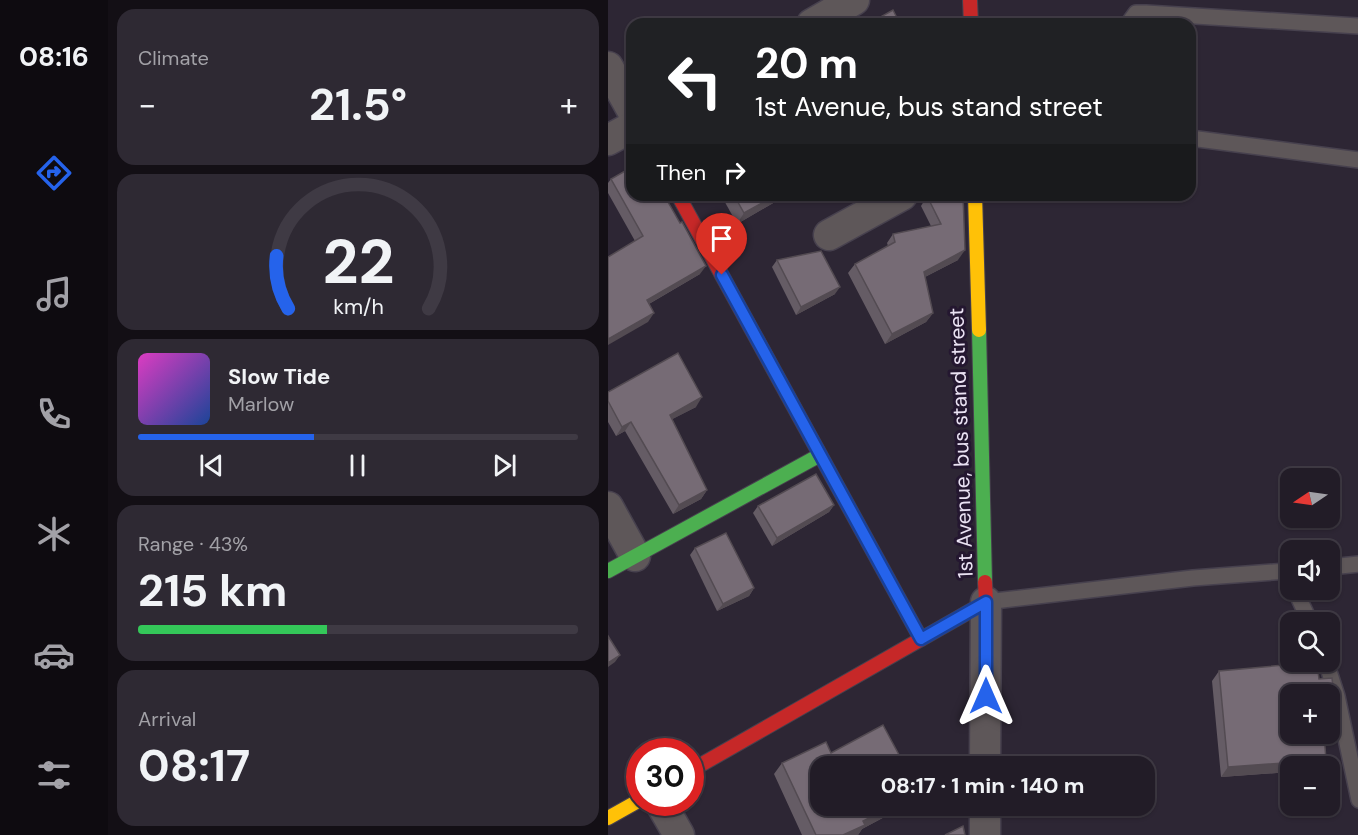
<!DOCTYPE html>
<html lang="en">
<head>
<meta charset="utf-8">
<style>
	body { margin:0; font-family:"DM Sans",sans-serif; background:#2e2933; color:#f1f3f6; height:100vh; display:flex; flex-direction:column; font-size:22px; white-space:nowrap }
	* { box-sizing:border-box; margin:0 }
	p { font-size:20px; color:#a2a1a7 }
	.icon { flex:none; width:33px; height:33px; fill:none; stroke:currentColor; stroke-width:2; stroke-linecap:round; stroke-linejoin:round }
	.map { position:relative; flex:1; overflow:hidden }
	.side { display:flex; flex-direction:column; gap:9px; padding:9px; background:#130f15; width:500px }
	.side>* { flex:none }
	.top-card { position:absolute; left:18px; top:18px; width:570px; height:183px; border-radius:18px; box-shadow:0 2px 4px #0004,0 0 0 2px #3f3a44; background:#202124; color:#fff; overflow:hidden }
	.needle { width:39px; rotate:257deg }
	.tools { position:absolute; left:672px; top:468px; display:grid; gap:12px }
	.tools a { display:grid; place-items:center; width:60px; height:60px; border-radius:12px; background:#221c27; box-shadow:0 2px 4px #0004,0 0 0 2px #3f3a44; font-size:30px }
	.speed { position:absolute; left:18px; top:738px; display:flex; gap:12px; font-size:30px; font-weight:700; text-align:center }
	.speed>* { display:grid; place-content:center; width:78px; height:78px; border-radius:50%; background:#221c27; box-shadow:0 2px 4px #0004,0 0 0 2px #3f3a44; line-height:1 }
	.speed .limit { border:9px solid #d22; background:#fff; color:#111 }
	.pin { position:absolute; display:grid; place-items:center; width:51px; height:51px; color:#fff; margin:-62px -26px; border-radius:50% 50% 50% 0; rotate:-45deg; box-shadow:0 0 6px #0007 }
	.pin .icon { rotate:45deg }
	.me { position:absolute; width:66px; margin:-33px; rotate:0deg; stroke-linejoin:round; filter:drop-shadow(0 0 4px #0008) }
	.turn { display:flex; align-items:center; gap:21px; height:126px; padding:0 30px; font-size:27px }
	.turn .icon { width:78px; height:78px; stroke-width:2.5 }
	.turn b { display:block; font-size:42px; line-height:51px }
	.then { display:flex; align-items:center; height:57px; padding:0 30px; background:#0003; gap:12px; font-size:22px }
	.big { font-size:45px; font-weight:700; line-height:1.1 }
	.side .widget { flex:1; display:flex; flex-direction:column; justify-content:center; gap:9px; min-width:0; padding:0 21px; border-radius:18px; background:#2e2933 }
	.side .dial { align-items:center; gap:0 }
	.dial svg { height:156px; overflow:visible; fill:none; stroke:#3f3a44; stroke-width:7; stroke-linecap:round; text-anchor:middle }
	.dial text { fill:#f1f3f6; stroke:none }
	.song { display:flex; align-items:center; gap:18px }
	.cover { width:72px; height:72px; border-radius:9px; background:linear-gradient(135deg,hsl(310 70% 55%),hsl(220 70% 35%)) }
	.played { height:6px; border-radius:3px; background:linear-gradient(90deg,#2563eb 40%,#3f3a44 40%) }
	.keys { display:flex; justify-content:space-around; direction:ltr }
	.heat { display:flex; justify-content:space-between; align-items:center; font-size:33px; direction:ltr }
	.charge { height:9px; border-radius:4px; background:linear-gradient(90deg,#34c759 43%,#3f3a44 0) }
	.trip { position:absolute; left:202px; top:756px; width:345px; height:60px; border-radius:18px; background:#221c27; box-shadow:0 2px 4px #0004,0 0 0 2px #3f3a44; font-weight:700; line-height:60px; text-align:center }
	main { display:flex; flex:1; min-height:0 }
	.tabs { display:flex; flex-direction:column; width:108px; justify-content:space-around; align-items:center; background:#0e0b10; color:#a2a1a7 }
	.tabs .icon { width:42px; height:42px }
	.tabs .selected { color:#2563eb }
	.tabs b { font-size:27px; color:#f1f3f6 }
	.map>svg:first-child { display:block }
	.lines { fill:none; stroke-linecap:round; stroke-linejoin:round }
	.lane-casing { stroke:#47414e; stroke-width:18 }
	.street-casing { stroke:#47414e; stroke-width:33 }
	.fast-casing { stroke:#47414e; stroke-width:16 }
	.slow-casing { stroke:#47414e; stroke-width:16 }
	.jam-casing { stroke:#47414e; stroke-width:16 }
	.lane { stroke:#5e5759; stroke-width:15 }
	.street { stroke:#5e5759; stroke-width:30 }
	.fast { stroke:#4caf50; stroke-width:14 }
	.slow { stroke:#ffc107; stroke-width:14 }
	.jam { stroke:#c62828; stroke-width:14 }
	.wall { fill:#655c65 }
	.shaded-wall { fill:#534b52 }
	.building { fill:#766b75; stroke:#534b52; stroke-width:1.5 }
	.route-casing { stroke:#184099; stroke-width:15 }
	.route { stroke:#2563eb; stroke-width:10 }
	.labels { text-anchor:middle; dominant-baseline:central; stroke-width:6; stroke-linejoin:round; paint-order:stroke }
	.street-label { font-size:21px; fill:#eae2f3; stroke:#241730 }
</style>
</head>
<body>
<main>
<nav class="tabs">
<b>08:16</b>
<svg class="icon selected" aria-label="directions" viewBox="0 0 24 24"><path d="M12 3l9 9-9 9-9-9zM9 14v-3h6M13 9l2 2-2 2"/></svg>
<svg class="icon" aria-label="music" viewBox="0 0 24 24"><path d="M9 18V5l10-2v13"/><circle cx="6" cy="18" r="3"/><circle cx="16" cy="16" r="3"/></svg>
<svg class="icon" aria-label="phone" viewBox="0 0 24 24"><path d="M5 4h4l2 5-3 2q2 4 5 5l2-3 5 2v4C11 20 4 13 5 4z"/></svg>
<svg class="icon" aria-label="climate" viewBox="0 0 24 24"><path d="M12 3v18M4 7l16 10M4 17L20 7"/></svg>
<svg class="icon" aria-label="car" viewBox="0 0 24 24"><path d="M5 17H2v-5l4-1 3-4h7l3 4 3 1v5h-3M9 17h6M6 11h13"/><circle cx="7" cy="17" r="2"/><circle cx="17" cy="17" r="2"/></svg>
<svg class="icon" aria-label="filters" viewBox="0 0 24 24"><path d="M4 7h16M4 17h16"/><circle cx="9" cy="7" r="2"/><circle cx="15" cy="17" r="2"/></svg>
</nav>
<section class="side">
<div class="widget"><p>Climate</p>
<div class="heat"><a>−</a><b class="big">21.5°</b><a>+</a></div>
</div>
<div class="widget dial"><svg viewBox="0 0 100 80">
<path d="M14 69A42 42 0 1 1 86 69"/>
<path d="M14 69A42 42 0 0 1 8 42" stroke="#2563eb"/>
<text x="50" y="56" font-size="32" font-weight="700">22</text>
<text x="50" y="72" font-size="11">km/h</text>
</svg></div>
<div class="widget">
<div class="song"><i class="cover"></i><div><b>Slow Tide</b><p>Marlow</p></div></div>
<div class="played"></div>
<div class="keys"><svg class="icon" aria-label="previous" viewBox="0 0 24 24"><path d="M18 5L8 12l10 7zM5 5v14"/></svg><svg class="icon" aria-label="pause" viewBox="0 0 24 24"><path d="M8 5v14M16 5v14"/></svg><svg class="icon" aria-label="next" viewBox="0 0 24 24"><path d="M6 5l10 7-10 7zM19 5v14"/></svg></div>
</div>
<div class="widget"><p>Range · 43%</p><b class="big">215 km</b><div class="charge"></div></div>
<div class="widget"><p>Arrival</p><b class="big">08:17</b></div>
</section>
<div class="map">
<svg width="751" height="835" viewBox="0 0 751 835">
	<rect width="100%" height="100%" fill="#2d2634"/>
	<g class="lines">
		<defs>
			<g id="lane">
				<path d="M 520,24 L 528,13 L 538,13 L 751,26"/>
				<path d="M 582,138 L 751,160"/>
				<path d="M 722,567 L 751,564"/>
				<path d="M 687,590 L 702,622"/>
				<path d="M 378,602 L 585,578 L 679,571 L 682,579"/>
				<path d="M 718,662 L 729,696 L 751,800"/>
			</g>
			<g id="street">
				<path d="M 204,24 L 246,0"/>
				<path d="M 0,67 L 24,110"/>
				<path d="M 0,140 L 24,127"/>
				<path d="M 221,235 L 294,195"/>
				<path d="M 0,507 L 27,556"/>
				<path d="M 377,766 L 378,602"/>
				<path d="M 52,802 L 71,835"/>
				<path d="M 377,835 L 377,806"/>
			</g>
			<g id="fast">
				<path d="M 371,330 L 377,582"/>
				<path d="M 0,571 L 212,455"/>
			</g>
			<g id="slow">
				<path d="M 367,195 L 371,330"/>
				<path d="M 0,818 L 32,800"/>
			</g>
			<g id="jam">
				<path d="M 362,0 L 363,24"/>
				<path d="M 70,195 L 313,639"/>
				<path d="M 82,771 L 378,602 L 377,582"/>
			</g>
		</defs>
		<!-- lane casing -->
		<use href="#lane" class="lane-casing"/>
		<!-- street casing -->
		<use href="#street" class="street-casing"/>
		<!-- fast casing -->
		<use href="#fast" class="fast-casing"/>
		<!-- slow casing -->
		<use href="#slow" class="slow-casing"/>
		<!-- jam casing -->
		<use href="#jam" class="jam-casing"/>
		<!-- lane -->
		<use href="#lane" class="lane"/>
		<!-- street -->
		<use href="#street" class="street"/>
		<!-- fast -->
		<use href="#fast" class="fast"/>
		<!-- slow -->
		<use href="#slow" class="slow"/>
		<!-- jam -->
		<use href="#jam" class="jam"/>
	</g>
	<!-- wall -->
	<g class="wall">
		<path d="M 3,179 L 92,274 L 41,304 L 40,322 L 27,241 L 0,193 L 0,183 Z"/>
		<path d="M 113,195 L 179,195 L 129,224 Z"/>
		<path d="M 319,196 L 350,260 L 317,277 L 325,313 L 318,322 L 277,344 L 240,273 L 247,264 L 280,246 L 279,243 L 285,234 L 323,226 L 313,206 Z"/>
		<path d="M 169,260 L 227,294 L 188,315 L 164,267 Z"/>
		<path d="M 0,392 L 88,407 L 64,419 L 99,490 L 93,499 L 65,514 L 17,431 L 8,436 L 0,422 Z"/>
		<path d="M 226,505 L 221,512 L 164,546 L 145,513 L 150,506 Z"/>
		<path d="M 87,548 L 146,588 L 141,596 L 109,611 L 82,555 Z"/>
		<path d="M 611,671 L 682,694 L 718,760 L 714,766 L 682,766 L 682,772 L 613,777 L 604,681 Z"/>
		<path d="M 174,763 L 213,806 L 297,806 L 254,829 L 250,835 L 194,835 L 166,774 Z"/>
	</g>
	<!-- shaded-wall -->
	<g class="shaded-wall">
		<path d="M 168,195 L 179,195 L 129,224 L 136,213 Z"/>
		<path d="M 357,250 L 350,260 L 309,281 L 316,272 Z"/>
		<path d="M 98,266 L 92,274 L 32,309 L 39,300 Z"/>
		<path d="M 232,287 L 227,294 L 188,315 L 193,307 Z"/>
		<path d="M 46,313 L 40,322 L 0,345 L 0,339 Z"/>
		<path d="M 325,313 L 318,322 L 277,344 L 284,334 Z"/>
		<path d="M 94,397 L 88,407 L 55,424 L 62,415 Z"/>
		<path d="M 23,422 L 17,431 L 8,436 L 14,427 Z"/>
		<path d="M 99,490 L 93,499 L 65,514 L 71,505 Z"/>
		<path d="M 226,505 L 221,512 L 164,546 L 169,538 Z"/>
		<path d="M 146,588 L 141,596 L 109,611 L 115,604 Z"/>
		<path d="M 12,655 L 7,662 L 0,667 L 0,663 Z"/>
		<path d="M 722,706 L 727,706 L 722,714 Z"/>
		<path d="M 718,760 L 714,766 L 682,766 L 682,772 L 613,777 L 620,767 Z"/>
		<path d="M 284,806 L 297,806 L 254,829 L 250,835 L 235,835 L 255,821 Z"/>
	</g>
	<!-- building -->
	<g class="building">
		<path d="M 285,10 L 292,24 L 260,24 Z"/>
		<path d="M 24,167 L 24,195 L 56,195 L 72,223 L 74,222 L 98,266 L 39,300 L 46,313 L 0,339 L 0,257 L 35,236 L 3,179 Z"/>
		<path d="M 126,195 L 168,195 L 136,213 Z"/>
		<path d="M 322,195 L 355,195 L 357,250 L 316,272 L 325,313 L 284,334 L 247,264 L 287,242 L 285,234 L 333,224 L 319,196 Z"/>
		<path d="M 213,251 L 232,287 L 193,307 L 169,260 Z"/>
		<path d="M 70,353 L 94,397 L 62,415 L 99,490 L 71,505 L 23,422 L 14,427 L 0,401 L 0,392 Z"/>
		<path d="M 208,474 L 226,505 L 169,538 L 150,506 Z"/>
		<path d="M 118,533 L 146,588 L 115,604 L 87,548 Z"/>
		<path d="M 0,636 L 12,655 L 0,663 Z"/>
		<path d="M 709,662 L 711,679 L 724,678 L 727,706 L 722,706 L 722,694 L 682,694 L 682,734 L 716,734 L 718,760 L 620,767 L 611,671 Z"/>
		<path d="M 275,725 L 297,766 L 213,766 L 213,806 L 284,806 L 255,821 L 257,825 L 235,835 L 208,835 L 174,763 L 218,742 L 223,753 Z"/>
		<path d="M 355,826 L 357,835 L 337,835 Z"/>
	</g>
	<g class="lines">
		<defs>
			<path id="route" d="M 114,275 L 313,639 L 378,602 L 378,696"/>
		</defs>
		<!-- route casing -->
		<use href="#route" class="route-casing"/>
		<!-- route -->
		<use href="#route" class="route"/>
	</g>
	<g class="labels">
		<!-- street labels -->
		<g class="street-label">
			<text transform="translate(353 443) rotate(-92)">1st Avenue, bus stand street</text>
		</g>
	</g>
</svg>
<div class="tools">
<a><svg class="needle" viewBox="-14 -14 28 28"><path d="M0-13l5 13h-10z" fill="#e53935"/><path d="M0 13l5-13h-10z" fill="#a2a1a7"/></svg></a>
<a><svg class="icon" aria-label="sound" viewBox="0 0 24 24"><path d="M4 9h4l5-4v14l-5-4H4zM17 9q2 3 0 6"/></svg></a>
<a><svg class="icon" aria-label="search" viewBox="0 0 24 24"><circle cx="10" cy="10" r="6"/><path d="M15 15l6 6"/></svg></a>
<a>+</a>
<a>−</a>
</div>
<div class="speed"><div class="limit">30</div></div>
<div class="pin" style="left:114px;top:275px;background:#d93025"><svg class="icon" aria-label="arrive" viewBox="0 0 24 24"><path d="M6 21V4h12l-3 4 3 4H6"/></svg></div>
<svg class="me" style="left:378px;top:696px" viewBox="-20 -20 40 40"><path d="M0-17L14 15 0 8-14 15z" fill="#2563eb" stroke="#fff" stroke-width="4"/></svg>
<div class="trip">08:17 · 1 min · 140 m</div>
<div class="top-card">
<div class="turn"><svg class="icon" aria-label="left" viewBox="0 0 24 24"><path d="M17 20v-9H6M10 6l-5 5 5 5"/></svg><div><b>20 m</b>1st Avenue, bus stand street</div></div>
<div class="then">Then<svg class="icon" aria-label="right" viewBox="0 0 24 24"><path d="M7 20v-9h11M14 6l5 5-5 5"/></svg></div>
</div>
</div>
</main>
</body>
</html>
